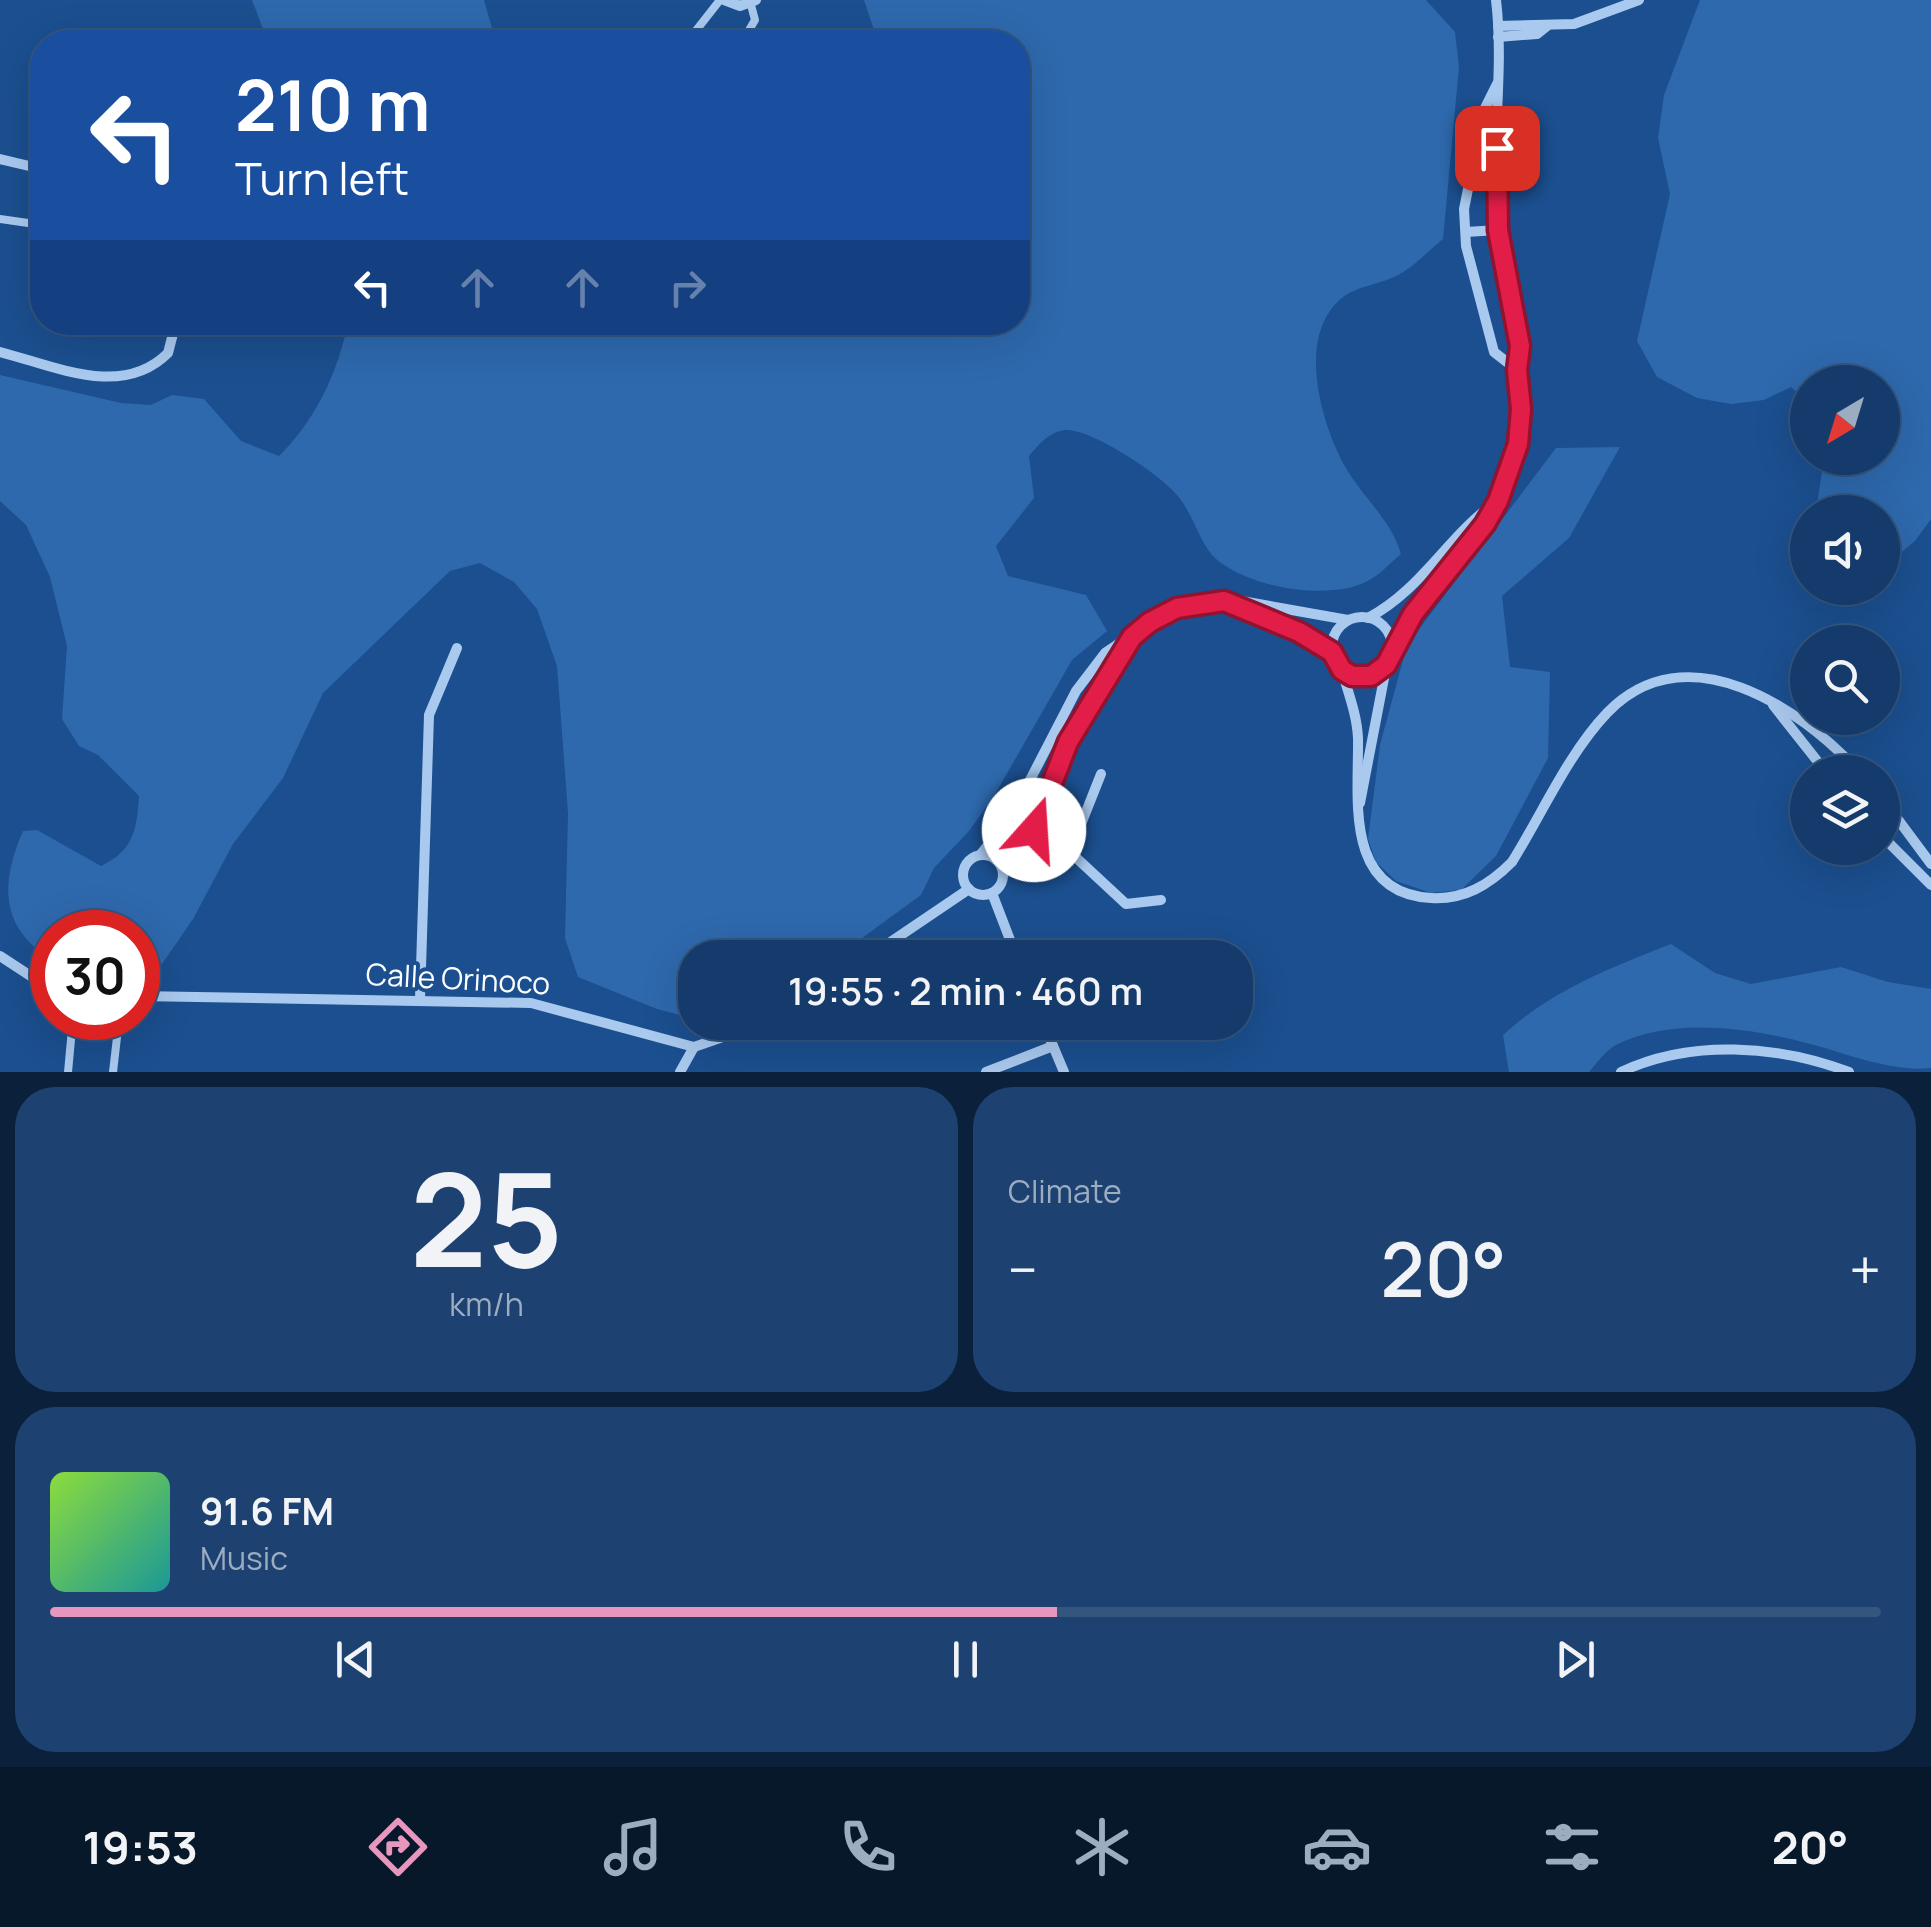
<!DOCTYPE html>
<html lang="en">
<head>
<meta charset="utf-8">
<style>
	body { margin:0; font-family:Manrope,sans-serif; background:#1d4271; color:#f1f3f6; height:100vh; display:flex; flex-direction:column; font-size:38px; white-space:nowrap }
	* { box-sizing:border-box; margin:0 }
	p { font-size:32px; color:#9dadc1 }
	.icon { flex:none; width:55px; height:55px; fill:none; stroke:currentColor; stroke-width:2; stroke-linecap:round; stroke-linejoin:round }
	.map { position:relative; height:1072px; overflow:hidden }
	.panel { display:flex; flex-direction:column; gap:15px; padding:15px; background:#0b203b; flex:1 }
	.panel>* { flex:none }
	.banner { position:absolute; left:30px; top:30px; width:1000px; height:305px; border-radius:40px; box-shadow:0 10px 40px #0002,0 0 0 2px #33557e; background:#1a4fa0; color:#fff; overflow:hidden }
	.needle { width:65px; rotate:218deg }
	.buttons { position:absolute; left:1790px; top:365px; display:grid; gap:20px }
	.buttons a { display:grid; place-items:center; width:110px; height:110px; border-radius:50%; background:#143b6b; box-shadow:0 10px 40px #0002,0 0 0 2px #33557e; font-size:50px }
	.speed { position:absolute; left:30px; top:910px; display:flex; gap:20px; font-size:50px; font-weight:700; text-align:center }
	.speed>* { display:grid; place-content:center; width:130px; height:130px; border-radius:50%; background:#143b6b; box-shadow:0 10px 40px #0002,0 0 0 2px #33557e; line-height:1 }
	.speed .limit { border:15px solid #d22; background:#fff; color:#111 }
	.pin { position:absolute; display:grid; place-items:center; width:85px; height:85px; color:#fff; margin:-42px; border-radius:20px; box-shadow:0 5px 15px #0006 }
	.me { position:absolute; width:110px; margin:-55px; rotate:19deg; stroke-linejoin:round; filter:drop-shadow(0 0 8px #0008) }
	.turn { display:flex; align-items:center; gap:35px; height:210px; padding:0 40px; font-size:45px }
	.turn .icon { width:130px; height:130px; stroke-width:2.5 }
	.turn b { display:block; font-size:70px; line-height:85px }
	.lanes { display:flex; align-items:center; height:95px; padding:0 40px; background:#0003; justify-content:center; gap:50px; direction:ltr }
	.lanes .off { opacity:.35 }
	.big { font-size:75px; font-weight:600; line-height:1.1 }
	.panel .widget { flex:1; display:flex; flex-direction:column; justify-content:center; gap:15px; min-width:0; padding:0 35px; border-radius:40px; background:#1d4271 }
	.panel .dial { align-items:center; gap:0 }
	.dial b { font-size:130px; line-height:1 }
	.song { display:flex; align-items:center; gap:30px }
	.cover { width:120px; height:120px; border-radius:15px; background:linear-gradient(135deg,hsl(90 70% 55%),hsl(180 70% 35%)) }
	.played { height:10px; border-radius:5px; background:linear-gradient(90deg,#e797bd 55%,#33557e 55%) }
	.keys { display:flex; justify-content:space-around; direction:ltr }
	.heat { display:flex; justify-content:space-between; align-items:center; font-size:55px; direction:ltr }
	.panel .tiles { flex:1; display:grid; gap:15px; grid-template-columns:1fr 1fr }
	.widget:last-child { grid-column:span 2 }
	.trip { position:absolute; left:678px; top:940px; width:575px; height:100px; border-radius:40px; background:#143b6b; box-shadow:0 10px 40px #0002,0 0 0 2px #33557e; font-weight:600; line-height:100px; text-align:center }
	.menu { display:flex; height:160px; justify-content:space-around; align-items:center; background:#08182b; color:#9dadc1 }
	.menu .icon { width:70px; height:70px }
	.menu .current { color:#e797bd }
	.menu b { font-size:45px; color:#f1f3f6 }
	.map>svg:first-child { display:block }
	.green { fill:#2e69ad }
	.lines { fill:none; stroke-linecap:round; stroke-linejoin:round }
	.service { stroke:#a9c9ee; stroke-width:8 }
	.minor { stroke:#a9c9ee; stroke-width:10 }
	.route-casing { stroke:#92132f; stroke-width:25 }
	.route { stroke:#e11d48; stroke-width:18 }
	.labels { text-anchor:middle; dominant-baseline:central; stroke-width:8; stroke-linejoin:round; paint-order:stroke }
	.street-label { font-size:30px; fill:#fff; stroke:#1b4f8f }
</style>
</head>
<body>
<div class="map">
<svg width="1931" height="1072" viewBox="0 0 1931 1072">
	<rect width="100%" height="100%" fill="#1b4f8f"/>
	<!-- green -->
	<g class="green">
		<path d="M 252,0 L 484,0 L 496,42 L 268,42 Z"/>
		<path d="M 864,0 L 1426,0 L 1455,32 L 1459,67 L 1443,239 C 1428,251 1412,269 1394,277 C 1379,284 1356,287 1343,297 C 1296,334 1320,419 1343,463 C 1360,495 1391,519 1401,554 C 1391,562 1382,573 1371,579 C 1334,603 1243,588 1212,555 C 1198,538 1192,512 1177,495 C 1161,475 1091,428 1065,430 C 1049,432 1039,444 1029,456 L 1034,498 L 996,546 L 1008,576 L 1086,595 L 1107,631 L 1072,660 L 994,796 L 969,831 L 934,868 L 921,895 L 836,957 L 695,958 L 695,1019 L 657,1009 L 578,977 L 565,938 L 568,813 L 557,666 L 537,609 L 514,582 L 480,563 L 450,571 L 323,693 L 283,778 L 233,844 L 193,919 L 162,964 L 138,970 L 138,932 L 52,932 L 52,960 C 0,928 0,884 23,831 L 37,830 L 101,866 C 133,851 137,830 139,796 L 98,755 L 79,746 L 62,719 L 67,646 L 50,577 L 26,525 L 0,501 L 0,375 L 121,403 L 151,405 L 172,395 L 204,399 L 241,441 L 279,456 C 315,421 338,372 348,323 L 1018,322 L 1018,42 L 878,42 Z"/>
		<path d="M 1700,0 L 1931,0 L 1931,519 L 1915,541 L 1883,567 L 1882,512 L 1816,512 L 1824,458 L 1882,458 L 1882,382 L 1808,382 L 1807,401 L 1791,387 L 1764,400 L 1731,404 L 1697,398 L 1657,377 L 1637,341 L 1670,194 L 1658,138 L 1664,95 Z"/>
		<path d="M 1620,447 L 1569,538 L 1502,596 L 1510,667 L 1550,672 L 1548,758 L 1496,856 L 1461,890 L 1431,893 L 1396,881 L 1376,862 L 1368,839 L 1380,745 L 1407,645 L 1556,448 Z"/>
		<path d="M 1671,944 L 1715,973 L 1751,984 L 1841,967 L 1888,982 L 1931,989 L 1931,1068 C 1905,1072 1861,1060 1835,1051 C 1770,1031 1679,1013 1616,1045 C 1605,1051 1597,1063 1589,1072 L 1509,1072 L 1503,1035 C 1552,990 1610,968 1671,944 Z"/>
	</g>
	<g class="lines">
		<!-- service -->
		<g class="service">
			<path d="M 687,42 L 720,0"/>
			<path d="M 742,42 L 755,20 L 751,5"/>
			<path d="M 0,219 L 42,225"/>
			<path d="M 68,1072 L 73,1018"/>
			<path d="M 113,1072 L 119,1020"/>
		</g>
		<!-- minor -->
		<g class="minor">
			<path d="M 724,0 L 740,6 L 756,0"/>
			<path d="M 1498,26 L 1574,24 L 1639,0"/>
			<path d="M 1498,37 L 1537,34 L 1547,26"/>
			<path d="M 1497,84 L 1484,110 L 1464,209 L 1466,246 L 1494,352 L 1517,370"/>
			<path d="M 0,159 L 42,169"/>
			<path d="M 1466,232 L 1498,230"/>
			<path d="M 0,352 C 55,366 122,399 168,353 L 176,322"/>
			<path d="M 1225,602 L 1299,632 L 1332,652"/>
			<circle cx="1362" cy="647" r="30"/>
			<path d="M 1368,618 C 1421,590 1447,538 1493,504"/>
			<path d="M 1392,647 C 1422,599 1479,548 1499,498 C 1548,380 1495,292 1495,176 C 1495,117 1503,58 1496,0"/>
			<path d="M 1342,671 C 1348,692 1357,715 1358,738 C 1359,797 1343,893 1431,898 C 1464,900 1489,885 1512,862 C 1542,814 1568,754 1607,713 C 1686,631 1800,707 1859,772"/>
			<path d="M 1773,705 L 1826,772"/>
			<path d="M 1882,798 L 1931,864"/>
			<path d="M 1360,803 L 1386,668"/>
			<path d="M 1012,815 L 1070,852 L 1101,774"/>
			<path d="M 1882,836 L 1931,885"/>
			<path d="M 1070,852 L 1126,904 L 1161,900"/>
			<circle cx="983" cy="875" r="20"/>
			<path d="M 980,855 L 1012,815 L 1076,691 L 1105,653 L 1151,622 L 1177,608 L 1236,600 L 1348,620"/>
			<path d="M 1003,875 L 1034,829 L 1068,742 L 1132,638"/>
			<path d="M 992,893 L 1017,958"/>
			<path d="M 0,956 L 52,990"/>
			<path d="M 867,958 L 969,889"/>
			<path d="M 138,996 L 531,1003 L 694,1047 L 766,1022"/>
			<path d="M 420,999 L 429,715 L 457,648"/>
			<path d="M 1043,1022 L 1064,1072"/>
			<path d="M 680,1072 L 694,1047"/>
			<path d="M 986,1072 L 1053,1046"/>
			<path d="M 1621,1072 C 1690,1039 1778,1045 1849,1072"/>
		</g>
	</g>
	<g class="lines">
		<defs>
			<path id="route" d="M 1034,830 L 1068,742 L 1132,637 L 1150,622 L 1177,608 L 1224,601 L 1299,632 L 1332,652 L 1342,670 L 1352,676 L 1371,676 L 1386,665 L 1413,614 L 1485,524 L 1498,501 L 1518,444 L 1521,409 L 1517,370 L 1520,346 L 1498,230 L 1497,148"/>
		</defs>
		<!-- route casing -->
		<use href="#route" class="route-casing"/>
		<!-- route -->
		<use href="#route" class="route"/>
	</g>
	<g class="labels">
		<!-- street labels -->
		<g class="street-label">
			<text transform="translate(458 978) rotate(3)">Calle Orinoco</text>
		</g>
	</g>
</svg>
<div class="buttons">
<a><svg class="needle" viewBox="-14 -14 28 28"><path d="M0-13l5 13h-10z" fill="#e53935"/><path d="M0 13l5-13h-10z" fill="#9dadc1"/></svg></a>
<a><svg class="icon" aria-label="sound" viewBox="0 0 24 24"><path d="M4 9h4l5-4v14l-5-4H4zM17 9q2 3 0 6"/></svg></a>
<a><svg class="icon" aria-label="search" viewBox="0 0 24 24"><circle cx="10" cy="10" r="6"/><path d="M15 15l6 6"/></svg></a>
<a><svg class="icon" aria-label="layers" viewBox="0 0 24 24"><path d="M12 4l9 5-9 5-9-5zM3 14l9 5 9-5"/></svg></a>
</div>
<div class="speed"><div class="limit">30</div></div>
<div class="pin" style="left:1497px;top:148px;background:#d93025"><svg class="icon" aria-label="arrive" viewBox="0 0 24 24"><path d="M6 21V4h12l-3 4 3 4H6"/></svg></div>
<svg class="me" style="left:1034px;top:830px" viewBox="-20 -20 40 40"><circle r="19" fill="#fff"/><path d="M0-13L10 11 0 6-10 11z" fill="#e11d48"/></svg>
<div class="trip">19:55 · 2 min · 460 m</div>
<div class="banner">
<div class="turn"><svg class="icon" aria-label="left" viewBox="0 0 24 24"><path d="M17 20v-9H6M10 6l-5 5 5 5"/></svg><div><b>210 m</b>Turn left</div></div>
<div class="lanes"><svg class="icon" aria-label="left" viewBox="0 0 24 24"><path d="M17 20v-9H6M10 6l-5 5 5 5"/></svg><svg class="icon off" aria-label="ahead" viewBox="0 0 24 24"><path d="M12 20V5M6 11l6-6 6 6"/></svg><svg class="icon off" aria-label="ahead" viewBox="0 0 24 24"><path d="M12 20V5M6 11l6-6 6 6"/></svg><svg class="icon off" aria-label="right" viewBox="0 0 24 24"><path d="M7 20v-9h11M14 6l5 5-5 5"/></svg></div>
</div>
</div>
<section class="panel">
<div class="tiles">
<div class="widget dial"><b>25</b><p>km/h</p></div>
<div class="widget"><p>Climate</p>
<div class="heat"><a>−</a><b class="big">20°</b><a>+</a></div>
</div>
<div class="widget">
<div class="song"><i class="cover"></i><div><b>91.6 FM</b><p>Music</p></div></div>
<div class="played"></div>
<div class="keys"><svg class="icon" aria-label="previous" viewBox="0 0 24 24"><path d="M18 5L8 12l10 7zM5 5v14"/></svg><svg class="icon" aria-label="pause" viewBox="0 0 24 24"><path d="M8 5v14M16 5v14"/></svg><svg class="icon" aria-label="next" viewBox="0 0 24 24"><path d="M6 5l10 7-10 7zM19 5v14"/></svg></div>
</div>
</div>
</section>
<nav class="menu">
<b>19:53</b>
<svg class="icon current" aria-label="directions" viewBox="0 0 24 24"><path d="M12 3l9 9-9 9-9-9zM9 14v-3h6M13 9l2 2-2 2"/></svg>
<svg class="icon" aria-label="music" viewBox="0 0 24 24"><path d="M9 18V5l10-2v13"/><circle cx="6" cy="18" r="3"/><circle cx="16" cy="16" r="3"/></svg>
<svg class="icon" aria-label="phone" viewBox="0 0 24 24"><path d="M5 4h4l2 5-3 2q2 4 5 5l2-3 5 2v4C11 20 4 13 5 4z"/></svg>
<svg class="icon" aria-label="climate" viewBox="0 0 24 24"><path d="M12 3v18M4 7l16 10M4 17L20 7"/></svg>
<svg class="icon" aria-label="car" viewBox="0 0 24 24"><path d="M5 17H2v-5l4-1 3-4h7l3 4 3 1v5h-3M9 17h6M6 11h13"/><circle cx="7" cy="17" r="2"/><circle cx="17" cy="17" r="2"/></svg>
<svg class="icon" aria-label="filters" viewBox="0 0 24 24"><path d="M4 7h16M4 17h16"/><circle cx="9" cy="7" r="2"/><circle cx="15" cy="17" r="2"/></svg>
<b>20°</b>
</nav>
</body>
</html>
